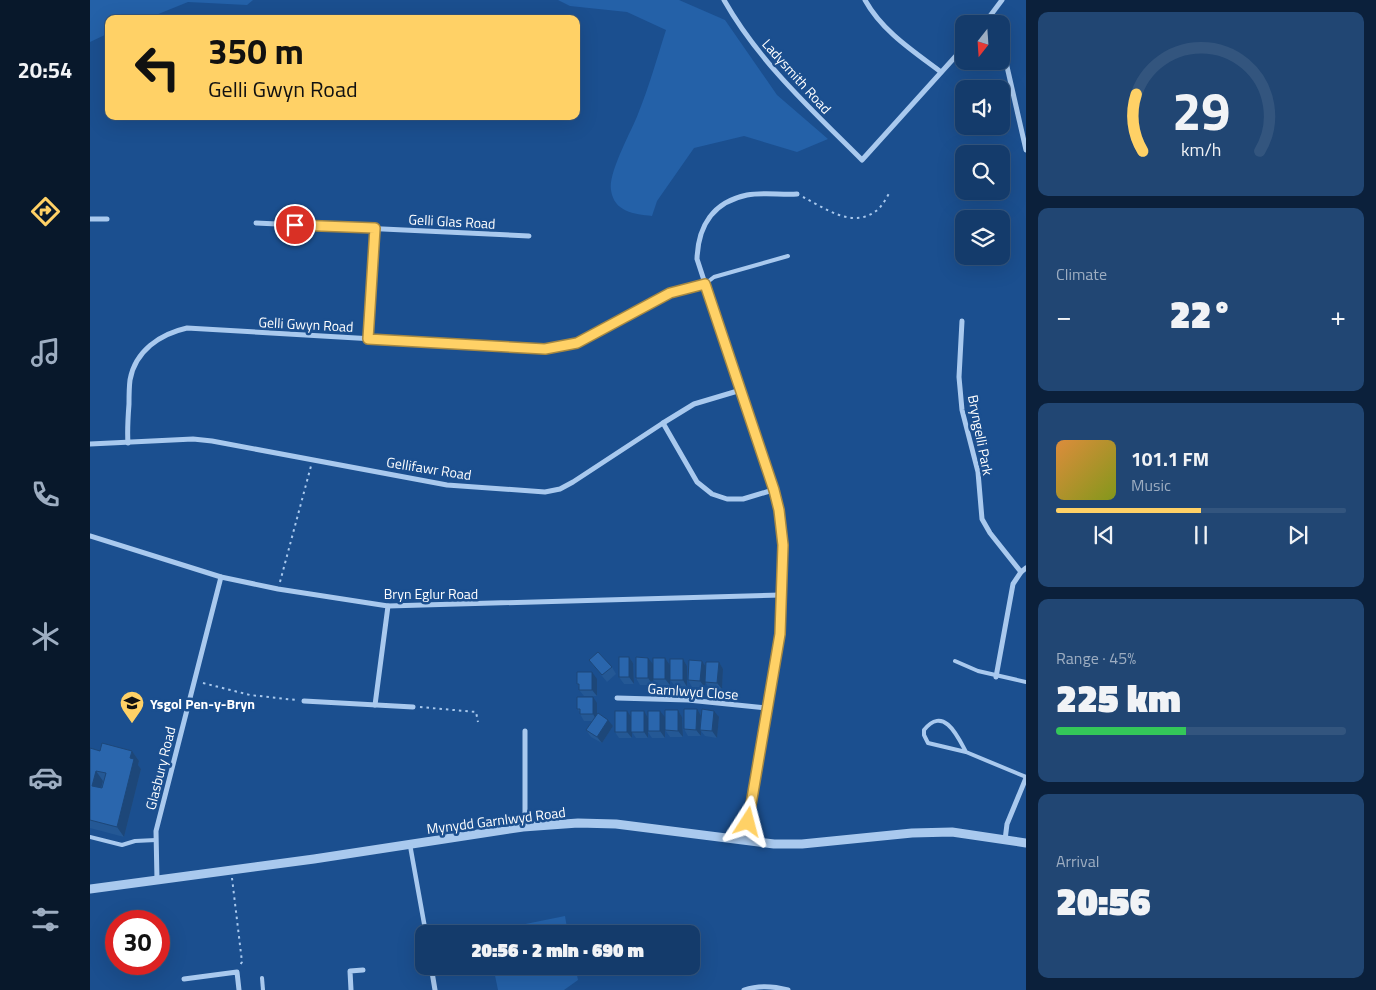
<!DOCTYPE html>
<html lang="en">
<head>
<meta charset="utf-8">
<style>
	body { margin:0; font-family:"Titillium Web",sans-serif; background:#214673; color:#f1f3f6; height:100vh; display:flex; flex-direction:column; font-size:19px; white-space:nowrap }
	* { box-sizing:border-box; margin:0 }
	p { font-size:16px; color:#9dadc1 }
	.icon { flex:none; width:28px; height:28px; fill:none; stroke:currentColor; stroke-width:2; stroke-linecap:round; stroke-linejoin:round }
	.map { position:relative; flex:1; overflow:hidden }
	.sheet { display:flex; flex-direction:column; gap:12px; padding:12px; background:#0b203b; width:350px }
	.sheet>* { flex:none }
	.banner { position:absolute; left:15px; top:15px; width:475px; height:105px; border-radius:10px; box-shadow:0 5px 20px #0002,0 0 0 1px #33557e; background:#ffd166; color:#111; overflow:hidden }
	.needle { width:32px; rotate:197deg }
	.tools { position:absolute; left:865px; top:15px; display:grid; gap:10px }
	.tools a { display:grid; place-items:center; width:55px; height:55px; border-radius:10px; background:#143b6b; box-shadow:0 5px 20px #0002,0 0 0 1px #33557e; font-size:25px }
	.speed { position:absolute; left:15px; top:910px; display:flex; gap:10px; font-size:25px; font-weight:700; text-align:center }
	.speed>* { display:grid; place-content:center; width:65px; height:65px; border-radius:50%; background:#143b6b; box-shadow:0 5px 20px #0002,0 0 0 1px #33557e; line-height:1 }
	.speed .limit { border:8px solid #d22; background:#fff; color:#111 }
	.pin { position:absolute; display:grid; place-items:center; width:42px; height:42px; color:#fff; margin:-21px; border:2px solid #fff; border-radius:50%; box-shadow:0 1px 5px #0007 }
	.me { position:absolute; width:55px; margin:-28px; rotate:9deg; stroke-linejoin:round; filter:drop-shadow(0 0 4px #0008) }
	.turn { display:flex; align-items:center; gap:18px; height:105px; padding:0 20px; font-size:22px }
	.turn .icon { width:65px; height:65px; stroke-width:2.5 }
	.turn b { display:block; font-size:35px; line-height:42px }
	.big { font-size:38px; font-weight:800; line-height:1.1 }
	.sheet .tile { flex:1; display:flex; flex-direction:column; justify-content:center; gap:8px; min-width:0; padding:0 18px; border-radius:10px; background:#214673 }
	.sheet .dial { align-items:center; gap:0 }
	.dial svg { height:130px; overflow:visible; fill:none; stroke:#33557e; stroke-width:7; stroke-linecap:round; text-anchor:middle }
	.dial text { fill:#f1f3f6; stroke:none }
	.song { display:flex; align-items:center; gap:15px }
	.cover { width:60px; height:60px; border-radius:8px; background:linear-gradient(135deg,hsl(30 70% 55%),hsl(70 70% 35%)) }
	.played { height:5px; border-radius:2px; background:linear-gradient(90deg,#ffd166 50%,#33557e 50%) }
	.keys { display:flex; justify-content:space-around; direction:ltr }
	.heat { display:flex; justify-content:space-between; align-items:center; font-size:28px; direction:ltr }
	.charge { height:8px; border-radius:4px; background:linear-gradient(90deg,#34c759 45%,#33557e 0) }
	.trip { position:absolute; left:325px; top:925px; width:285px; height:50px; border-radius:10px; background:#143b6b; box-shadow:0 5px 20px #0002,0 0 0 1px #33557e; font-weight:800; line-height:50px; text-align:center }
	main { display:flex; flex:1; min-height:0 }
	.tab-bar { display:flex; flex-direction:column; width:90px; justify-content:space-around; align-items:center; background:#08182b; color:#9dadc1 }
	.tab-bar .icon { width:35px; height:35px }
	.tab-bar .current { color:#ffd166 }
	.tab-bar b { font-size:22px; color:#f1f3f6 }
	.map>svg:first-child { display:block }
	.green { fill:#2461a8 }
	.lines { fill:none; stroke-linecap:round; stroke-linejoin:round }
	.path { stroke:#a9c9ee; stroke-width:2; stroke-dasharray:2.5 4; stroke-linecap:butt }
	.service { stroke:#a9c9ee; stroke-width:4 }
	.pedestrian { stroke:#a9c9ee; stroke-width:4.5 }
	.minor { stroke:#a9c9ee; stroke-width:5 }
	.tertiary { stroke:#a9c9ee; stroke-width:9 }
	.wall { fill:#245895 }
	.shaded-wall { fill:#1d4779 }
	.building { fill:#2a66ad; stroke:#1d4779; fill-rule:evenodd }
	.route-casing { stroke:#a68842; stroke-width:12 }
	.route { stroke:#ffd166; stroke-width:9 }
	.labels { text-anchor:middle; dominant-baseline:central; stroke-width:5; stroke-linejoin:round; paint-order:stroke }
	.street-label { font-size:14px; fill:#fff; stroke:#1b4f8f }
	.poi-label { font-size:14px; font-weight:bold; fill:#fff; stroke:#1b4f8f; text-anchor:start }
</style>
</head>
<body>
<main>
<nav class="tab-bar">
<b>20:54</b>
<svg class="icon current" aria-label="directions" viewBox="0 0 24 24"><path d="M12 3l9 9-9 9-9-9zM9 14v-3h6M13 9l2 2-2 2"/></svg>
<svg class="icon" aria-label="music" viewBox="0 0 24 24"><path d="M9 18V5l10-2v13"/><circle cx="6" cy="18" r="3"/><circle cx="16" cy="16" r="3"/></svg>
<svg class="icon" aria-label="phone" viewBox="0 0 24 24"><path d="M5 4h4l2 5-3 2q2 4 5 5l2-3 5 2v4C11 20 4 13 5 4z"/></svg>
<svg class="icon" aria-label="climate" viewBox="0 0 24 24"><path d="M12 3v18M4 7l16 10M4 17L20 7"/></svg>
<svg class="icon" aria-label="car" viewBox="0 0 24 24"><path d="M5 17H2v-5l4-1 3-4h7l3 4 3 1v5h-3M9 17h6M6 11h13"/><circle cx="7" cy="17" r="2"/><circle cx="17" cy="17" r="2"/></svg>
<svg class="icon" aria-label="filters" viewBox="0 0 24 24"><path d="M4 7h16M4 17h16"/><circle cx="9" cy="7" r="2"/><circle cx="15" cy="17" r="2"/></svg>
</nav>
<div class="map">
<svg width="936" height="990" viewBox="0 0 936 990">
	<rect width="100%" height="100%" fill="#1b4f8f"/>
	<!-- green -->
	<g class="green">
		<path d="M 0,0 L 163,0 L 157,5 L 98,2 L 56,19 L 19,19 L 19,33 L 0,42 Z"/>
		<path d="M 468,0 L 589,0 L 635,20 L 687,95 L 738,139 L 707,152 L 654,136 L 604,148 L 567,201 L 562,216 C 544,214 524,212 521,190 C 518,173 541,132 548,114 C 559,87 567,58 576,30 L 537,12 L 480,6 Z"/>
		<path d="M 475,916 L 478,934 L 398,934 L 401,931 Z"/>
		<path d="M 403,966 L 485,966 L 488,980 L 474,990 L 408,990 Z"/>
	</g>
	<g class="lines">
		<!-- path -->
		<g class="path">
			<path d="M 713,197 C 735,208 762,229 786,211 C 792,207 796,198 800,192"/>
			<path d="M 190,582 L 221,466"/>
			<path d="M 113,683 L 160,695 L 206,700"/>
			<path d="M 330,707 L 386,712 L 388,722"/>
			<path d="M 142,878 L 152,962 L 150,965"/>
		</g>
		<!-- service -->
		<g class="service">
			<path d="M 615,284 L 624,277 L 698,256"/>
			<path d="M 865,661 L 888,671 L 936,682"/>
			<path d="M 876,752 C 868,737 854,705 834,730 L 834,735 L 838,743 L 876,752 L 936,777"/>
			<path d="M 0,837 L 32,845 L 45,841 L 66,840"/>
			<path d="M 172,978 L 173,990"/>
		</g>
		<!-- pedestrian -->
		<path class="pedestrian" d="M 320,845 L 336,934"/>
		<!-- minor -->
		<g class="minor">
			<path d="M 634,0 C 669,62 722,110 772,160 L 874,47"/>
			<path d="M 775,0 C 792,31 823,51 851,72"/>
			<path d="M 894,24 L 912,0"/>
			<path d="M 911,47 L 913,49 L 936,150"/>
			<path d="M 0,219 L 17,219"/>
			<path d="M 166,223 L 439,236"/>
			<path d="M 872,321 L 869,377 L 872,410 L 888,472 L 892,519 L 900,533 L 931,572"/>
			<path d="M 278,339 L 285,229"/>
			<path d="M 573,423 L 607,482 L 622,494 L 637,499 L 653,499 L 683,490"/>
			<path d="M 38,443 C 37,430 38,417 39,404 C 39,396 39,388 40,380 C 45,351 70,334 97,328 L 455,349 L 487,343 L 580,293 L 615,284"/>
			<path d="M 0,444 L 103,439 L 122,441 L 357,485 L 455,492 L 470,489 L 483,482 L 573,423 L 604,404 L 651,390"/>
			<path d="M 0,536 L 131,577 L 188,589 L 298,606 L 691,595"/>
			<path d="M 906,677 L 923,584 L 931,572 L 936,568"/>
			<path d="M 527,698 L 598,700 L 677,708"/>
			<path d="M 214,701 L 323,707"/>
			<path d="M 285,705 L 298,606"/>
			<path d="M 435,827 L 435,731"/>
			<path d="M 915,840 L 917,824 L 936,778"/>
			<path d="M 656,841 L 690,634 L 693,545 L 689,510 L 683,490 L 607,259 C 608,226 623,202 657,195 C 673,192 691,195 707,194"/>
			<path d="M 67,880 L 66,831 L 131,577"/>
			<path d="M 341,966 L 345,990"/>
			<path d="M 94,979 L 147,972 L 149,990"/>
			<path d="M 261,990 L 260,971 L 273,970"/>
			<path d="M 654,990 C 669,985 683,986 698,990"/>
		</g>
		<!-- tertiary -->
		<path class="tertiary" d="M 0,889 L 224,859 L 433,827 L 488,823 L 526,824 L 684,844 L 712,844 L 822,833 L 862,832 L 936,843"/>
	</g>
	<!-- wall -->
	<g class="wall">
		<path d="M 539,657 L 543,663 L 544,684 L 534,684 L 529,677 Z"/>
		<path d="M 575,658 L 580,665 L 580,685 L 567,685 L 563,679 L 563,685 L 550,685 L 546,678 L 563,664 Z"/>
		<path d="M 593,659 L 597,666 L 597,687 L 585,686 L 580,680 Z"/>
		<path d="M 499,660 L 522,667 L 526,674 L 517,682 Z"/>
		<path d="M 612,661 L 616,667 L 629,662 L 633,669 L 632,689 L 620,689 L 615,682 L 615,688 L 602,687 L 598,680 Z"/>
		<path d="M 507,679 L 507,696 L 494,696 L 489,690 L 489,687 L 487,684 Z"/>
		<path d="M 507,703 L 507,713 L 523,726 L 512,743 L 501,737 L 496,730 L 503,721 L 494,721 L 490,714 L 490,712 L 487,709 Z"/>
		<path d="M 588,710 L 592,717 L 593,737 L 580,737 L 575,730 Z"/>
		<path d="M 611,716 L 629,717 L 627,738 L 615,736 L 611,731 L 611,736 L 598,736 L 594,729 Z"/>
		<path d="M 541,717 L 575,717 L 575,738 L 562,738 L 558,732 L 558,738 L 546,738 L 542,732 L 542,738 L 529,738 L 525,732 Z"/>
		<path d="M 0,748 L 10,751 L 42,751 L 49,761 L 48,765 L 51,769 L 34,837 L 0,828 Z"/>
	</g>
	<!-- shaded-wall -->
	<g class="shaded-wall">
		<path d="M 539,657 L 543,663 L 544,684 L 539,677 Z"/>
		<path d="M 558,658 L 563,664 L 563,685 L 558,678 Z"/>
		<path d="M 575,658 L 580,665 L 580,685 L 575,679 Z"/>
		<path d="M 593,659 L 597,666 L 597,687 L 593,680 Z"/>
		<path d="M 612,661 L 616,667 L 615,688 L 610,681 Z"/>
		<path d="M 629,662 L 633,669 L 632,689 L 627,683 Z"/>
		<path d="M 502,672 L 507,679 L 507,696 L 502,690 Z"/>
		<path d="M 503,697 L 507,703 L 507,721 L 503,714 Z"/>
		<path d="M 607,709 L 611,716 L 610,730 L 611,731 L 611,736 L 606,730 Z"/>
		<path d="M 588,710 L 592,717 L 593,737 L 588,731 Z"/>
		<path d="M 537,711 L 542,718 L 542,738 L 537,732 Z"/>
		<path d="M 554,711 L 558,718 L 558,738 L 554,732 Z"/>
		<path d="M 570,711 L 575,717 L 575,738 L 570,731 Z"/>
		<path d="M 624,711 L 629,717 L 627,738 L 622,731 Z"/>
		<path d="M 518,720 L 523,726 L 512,743 L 507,737 Z"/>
		<path d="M 42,751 L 49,761 L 48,765 L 51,769 L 34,837 L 27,827 Z"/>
		<path d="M 6,771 L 13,781 L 9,796 L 2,786 Z"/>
	</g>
	<!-- building -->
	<g class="building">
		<path d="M 508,652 L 522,667 L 512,675 L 499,660 Z"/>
		<rect x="529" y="657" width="10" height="20"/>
		<path d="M 546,657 L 558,658 L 558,678 L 546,678 Z"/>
		<rect x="563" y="658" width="12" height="21"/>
		<rect x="580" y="659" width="13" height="21"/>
		<path d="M 599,660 L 612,661 L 610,681 L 598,680 Z"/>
		<path d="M 616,662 L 629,662 L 627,683 L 615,682 Z"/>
		<path d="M 487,672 L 502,672 L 502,690 L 489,690 L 489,684 L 487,684 Z"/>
		<path d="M 487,697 L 503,697 L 503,714 L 490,714 L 490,709 L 487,709 Z"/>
		<path d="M 594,709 L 607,709 L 606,730 L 594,729 Z"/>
		<path d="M 612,709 L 624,711 L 622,731 L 610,730 Z"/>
		<path d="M 575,710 L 588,710 L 588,731 L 575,730 Z"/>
		<rect x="525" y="711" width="12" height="21"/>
		<rect x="541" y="711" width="13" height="21"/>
		<rect x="558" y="711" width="12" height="20"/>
		<path d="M 508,713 L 518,720 L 507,737 L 496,730 Z"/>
		<path d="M 12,743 L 42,751 L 40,758 L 44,759 L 27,827 L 0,820 L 0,748 L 10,751 ZM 6,771 L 16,773 L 12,788 L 2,786 Z"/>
	</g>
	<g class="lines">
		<defs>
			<path id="route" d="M 205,225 L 285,228 L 278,339 L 455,349 L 487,343 L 580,293 L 615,284 L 684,490 L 689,510 L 693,545 L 690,634 L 658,822"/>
		</defs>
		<!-- route casing -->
		<use href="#route" class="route-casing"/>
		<!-- route -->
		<use href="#route" class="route"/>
	</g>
	<!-- icons -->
	<defs>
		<symbol id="school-pin" viewBox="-11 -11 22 30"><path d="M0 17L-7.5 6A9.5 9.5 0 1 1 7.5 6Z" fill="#ffd166" stroke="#1b4f8f"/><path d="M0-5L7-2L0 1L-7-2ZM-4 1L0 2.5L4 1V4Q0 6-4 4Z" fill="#111"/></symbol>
	</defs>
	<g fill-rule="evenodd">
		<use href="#school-pin" x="28" y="689" width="28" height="38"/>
	</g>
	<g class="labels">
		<!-- street labels -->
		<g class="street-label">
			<text transform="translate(707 76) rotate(48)">Ladysmith Road</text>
			<text transform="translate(362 221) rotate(3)">Gelli Glas Road</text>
			<text transform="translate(216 324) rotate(3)">Gelli Gwyn Road</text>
			<text transform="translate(891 435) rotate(79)">Bryngelli Park</text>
			<text transform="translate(339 468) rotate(9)">Gellifawr Road</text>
			<text x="341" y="593">Bryn Eglur Road</text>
			<text transform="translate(603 691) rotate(4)">Garnlwyd Close</text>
			<text transform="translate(70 768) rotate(-76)">Glasbury Road</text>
			<text transform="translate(406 820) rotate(-7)">Mynydd Garnlwyd Road</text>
		</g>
		<!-- poi labels -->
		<g class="poi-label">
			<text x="60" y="703">Ysgol Pen-y-Bryn</text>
		</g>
	</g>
</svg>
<div class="tools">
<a><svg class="needle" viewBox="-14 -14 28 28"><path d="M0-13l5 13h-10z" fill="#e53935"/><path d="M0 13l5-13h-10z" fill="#9dadc1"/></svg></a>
<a><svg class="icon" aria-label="sound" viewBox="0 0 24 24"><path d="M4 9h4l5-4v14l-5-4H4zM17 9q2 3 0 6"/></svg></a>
<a><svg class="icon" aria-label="search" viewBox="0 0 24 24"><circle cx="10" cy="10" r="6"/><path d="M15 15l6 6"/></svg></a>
<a><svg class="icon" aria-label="layers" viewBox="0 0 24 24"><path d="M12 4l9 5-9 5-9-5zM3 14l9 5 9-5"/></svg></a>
</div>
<div class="speed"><div class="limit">30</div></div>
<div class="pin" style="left:205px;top:225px;background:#d93025"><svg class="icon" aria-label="arrive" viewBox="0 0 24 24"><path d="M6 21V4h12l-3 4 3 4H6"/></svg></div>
<svg class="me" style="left:658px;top:822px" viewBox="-20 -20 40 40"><path d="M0-17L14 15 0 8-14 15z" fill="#ffd166" stroke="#fff" stroke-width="4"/></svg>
<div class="trip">20:56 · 2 min · 690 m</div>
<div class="banner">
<div class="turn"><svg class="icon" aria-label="left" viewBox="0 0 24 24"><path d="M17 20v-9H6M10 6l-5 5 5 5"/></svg><div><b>350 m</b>Gelli Gwyn Road</div></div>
</div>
</div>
<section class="sheet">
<div class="tile dial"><svg viewBox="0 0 100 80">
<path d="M14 69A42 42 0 1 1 86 69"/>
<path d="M14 69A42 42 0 0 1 10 34" stroke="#ffd166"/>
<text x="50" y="56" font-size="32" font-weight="700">29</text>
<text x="50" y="72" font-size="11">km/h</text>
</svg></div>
<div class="tile"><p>Climate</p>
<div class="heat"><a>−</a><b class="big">22°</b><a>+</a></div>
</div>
<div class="tile">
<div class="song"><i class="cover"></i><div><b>101.1 FM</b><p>Music</p></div></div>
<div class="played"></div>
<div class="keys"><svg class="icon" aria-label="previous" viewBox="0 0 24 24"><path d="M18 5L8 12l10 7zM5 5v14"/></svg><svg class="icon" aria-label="pause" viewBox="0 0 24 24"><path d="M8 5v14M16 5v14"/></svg><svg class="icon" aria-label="next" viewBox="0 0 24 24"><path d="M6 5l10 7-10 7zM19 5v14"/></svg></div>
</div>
<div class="tile"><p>Range · 45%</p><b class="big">225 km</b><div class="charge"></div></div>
<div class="tile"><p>Arrival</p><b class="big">20:56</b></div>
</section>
</main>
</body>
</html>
